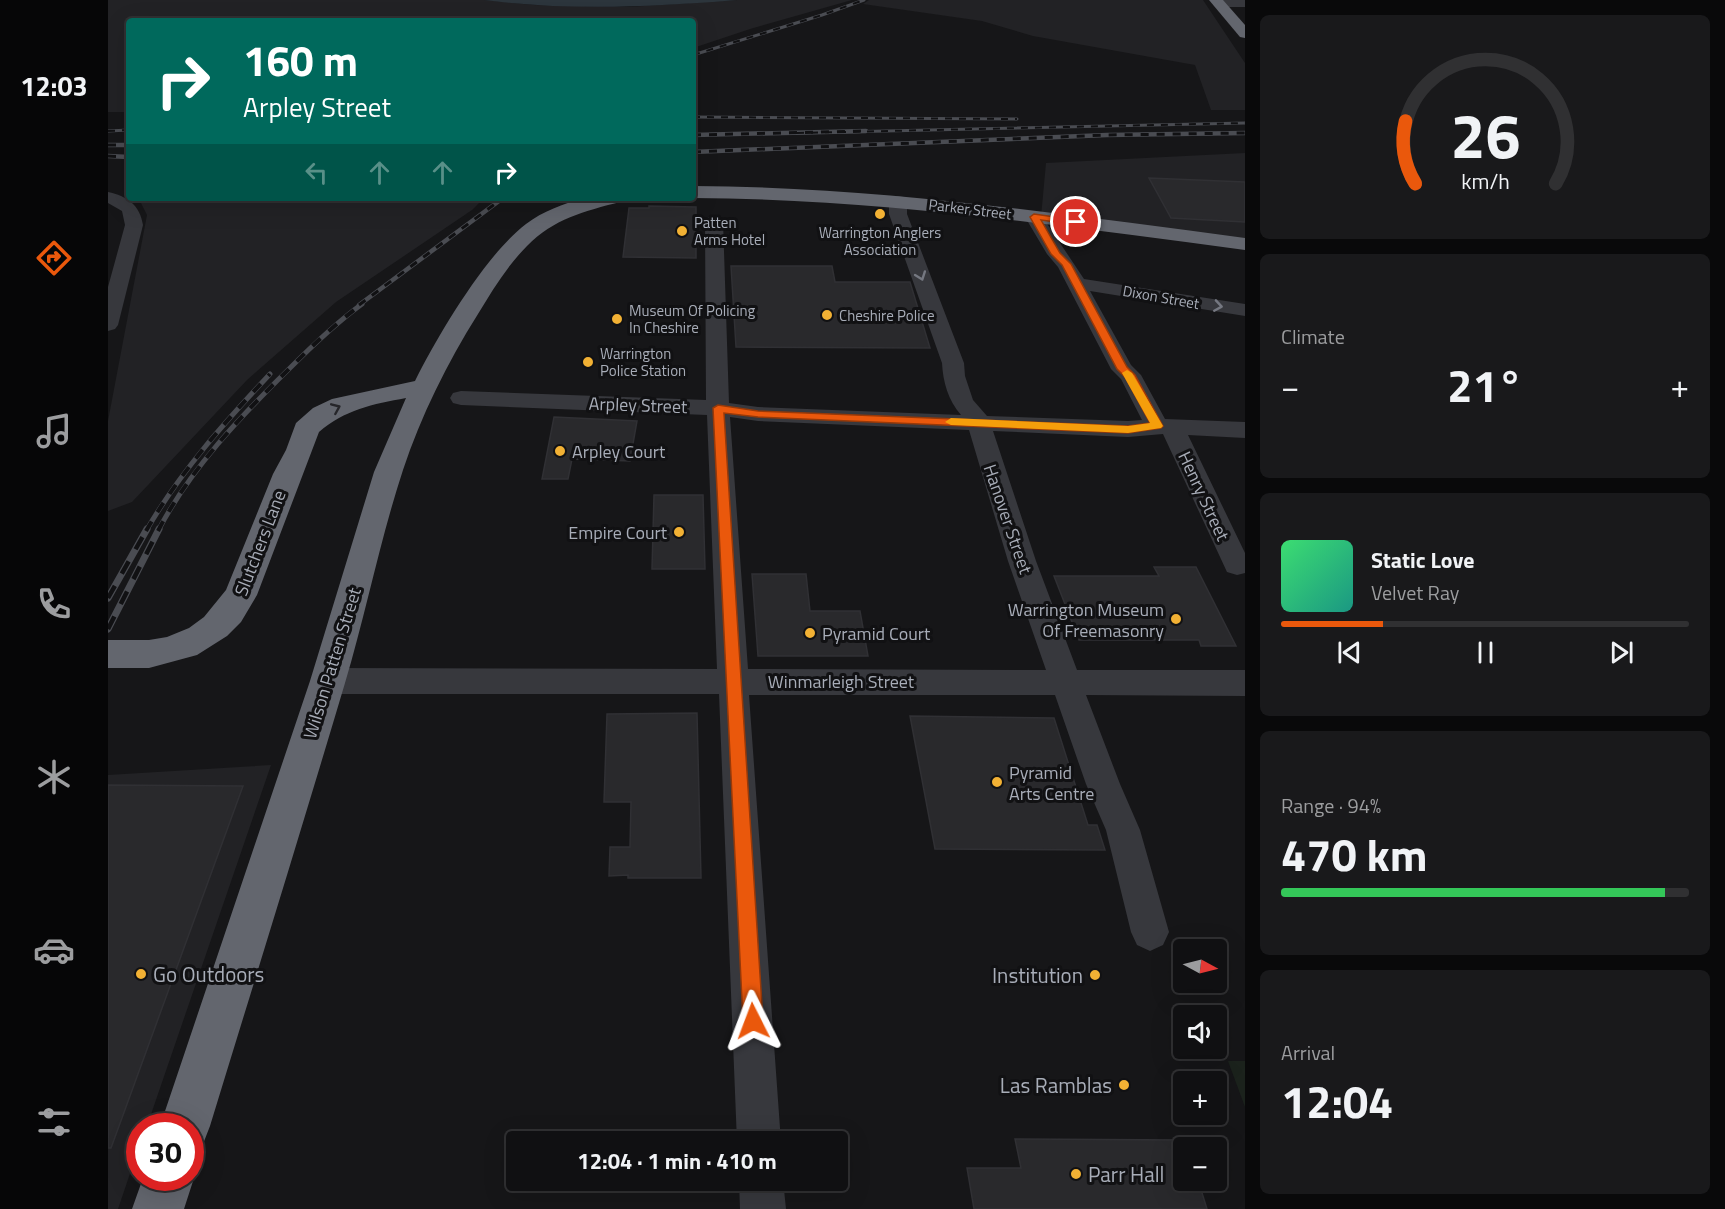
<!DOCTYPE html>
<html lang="en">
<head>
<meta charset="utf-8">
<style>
	body { margin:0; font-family:"Titillium Web",sans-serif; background:#19191b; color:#f1f3f6; height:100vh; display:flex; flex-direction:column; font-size:22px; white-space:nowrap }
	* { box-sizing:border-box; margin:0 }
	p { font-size:20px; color:#9c9d9f }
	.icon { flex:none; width:33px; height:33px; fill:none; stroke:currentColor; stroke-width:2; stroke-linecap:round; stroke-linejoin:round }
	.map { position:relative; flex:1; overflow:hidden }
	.drawer { display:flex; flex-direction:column; gap:15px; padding:15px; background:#09090a; width:480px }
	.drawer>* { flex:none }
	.banner { position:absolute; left:18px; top:18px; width:570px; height:183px; border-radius:6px; box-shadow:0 6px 24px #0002,0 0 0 2px #303032; background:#00695c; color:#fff; overflow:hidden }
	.needle { width:39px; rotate:97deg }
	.controls { position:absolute; left:1065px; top:939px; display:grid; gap:12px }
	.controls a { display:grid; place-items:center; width:54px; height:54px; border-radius:6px; background:#101012; box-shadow:0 6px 24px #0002,0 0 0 2px #303032; font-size:30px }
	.speed { position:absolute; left:18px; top:1113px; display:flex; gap:12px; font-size:30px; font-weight:700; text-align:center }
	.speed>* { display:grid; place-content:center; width:78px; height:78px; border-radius:50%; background:#101012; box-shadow:0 6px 24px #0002,0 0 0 2px #303032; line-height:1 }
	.speed .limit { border:9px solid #d22; background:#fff; color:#111 }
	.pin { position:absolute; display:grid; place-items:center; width:51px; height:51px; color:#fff; margin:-26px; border:3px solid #fff; border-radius:50%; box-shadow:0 2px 6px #0007 }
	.me { position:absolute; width:66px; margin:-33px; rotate:357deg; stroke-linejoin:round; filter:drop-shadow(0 0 4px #0008) }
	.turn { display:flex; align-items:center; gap:21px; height:126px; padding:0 18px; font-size:27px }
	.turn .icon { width:78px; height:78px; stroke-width:2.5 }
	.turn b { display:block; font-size:42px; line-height:51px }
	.lanes { display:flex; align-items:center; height:57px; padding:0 18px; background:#0003; justify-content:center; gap:30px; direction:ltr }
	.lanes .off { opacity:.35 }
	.big { font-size:45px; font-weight:700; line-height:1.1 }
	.drawer .card { flex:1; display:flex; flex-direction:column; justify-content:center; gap:9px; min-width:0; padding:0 21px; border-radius:9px; background:#19191b }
	.drawer .dial { align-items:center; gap:0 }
	.dial svg { height:156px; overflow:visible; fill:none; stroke:#303032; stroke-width:7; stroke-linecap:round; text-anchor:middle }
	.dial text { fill:#f1f3f6; stroke:none }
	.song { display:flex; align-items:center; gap:18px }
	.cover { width:72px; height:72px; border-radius:9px; background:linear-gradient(135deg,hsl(140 70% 55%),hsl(170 70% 35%)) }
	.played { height:6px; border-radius:3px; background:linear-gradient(90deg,#ea580c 25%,#303032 25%) }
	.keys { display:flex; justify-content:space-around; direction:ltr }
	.heat { display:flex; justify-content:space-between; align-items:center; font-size:33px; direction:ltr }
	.charge { height:9px; border-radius:4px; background:linear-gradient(90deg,#34c759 94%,#303032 0) }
	.trip { position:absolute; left:398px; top:1131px; width:342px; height:60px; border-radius:6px; background:#101012; box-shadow:0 6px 24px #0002,0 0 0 2px #303032; font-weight:700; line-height:60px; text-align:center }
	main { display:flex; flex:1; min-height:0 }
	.menu { display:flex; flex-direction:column; width:108px; justify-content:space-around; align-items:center; background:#060607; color:#9c9d9f }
	.menu .icon { width:42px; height:42px }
	.menu .active { color:#ea580c }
	.menu b { font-size:27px; color:#f1f3f6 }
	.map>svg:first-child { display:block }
	.built { fill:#222225 }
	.green { fill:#1c231d }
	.water { fill:#2c353c }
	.building { fill:#29292c; stroke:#303034; stroke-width:1.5 }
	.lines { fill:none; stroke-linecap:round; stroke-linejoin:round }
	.minor { fill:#37383d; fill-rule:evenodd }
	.highway { fill:#63666e; fill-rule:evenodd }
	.rail-far3-casing { stroke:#4a4c52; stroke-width:3 }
	.rail-far2-casing { stroke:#4a4c52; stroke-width:4.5 }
	.rail-far1-casing { stroke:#4a4c52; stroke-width:5 }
	.rail-casing { stroke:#4a4c52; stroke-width:7 }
	.rail-far3 { stroke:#111113; stroke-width:2; stroke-dasharray:7; stroke-linecap:butt }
	.rail-far2 { stroke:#111113; stroke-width:3; stroke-dasharray:8; stroke-linecap:butt }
	.rail-far1 { stroke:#111113; stroke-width:4; stroke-dasharray:11; stroke-linecap:butt }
	.rail { stroke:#111113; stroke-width:4.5; stroke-dasharray:14; stroke-linecap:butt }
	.oneway { stroke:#757881 }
	.oneway2 { stroke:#26262a }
	.route { fill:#ea580c; stroke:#983908; stroke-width:1.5 }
	.slow { fill:#f59e0b }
	.poi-dot { fill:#f2b134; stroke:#111113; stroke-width:2 }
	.labels { text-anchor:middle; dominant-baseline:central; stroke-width:6; stroke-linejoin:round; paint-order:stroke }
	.far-street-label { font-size:15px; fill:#a8adb8; stroke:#111113 }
	.far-poi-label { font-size:15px; fill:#a8adb8; stroke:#111113; text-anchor:start }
	.street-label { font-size:18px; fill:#a8adb8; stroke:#111113 }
	.poi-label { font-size:18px; fill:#a8adb8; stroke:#111113; text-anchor:start }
	.near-poi-label { font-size:21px; fill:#a8adb8; stroke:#111113; text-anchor:start }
</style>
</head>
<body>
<main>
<nav class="menu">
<b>12:03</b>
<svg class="icon active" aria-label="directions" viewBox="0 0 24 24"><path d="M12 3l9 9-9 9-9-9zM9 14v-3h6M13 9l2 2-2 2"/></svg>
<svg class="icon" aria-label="music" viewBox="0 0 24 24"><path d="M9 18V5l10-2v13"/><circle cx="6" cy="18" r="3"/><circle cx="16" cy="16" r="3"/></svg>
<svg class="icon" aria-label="phone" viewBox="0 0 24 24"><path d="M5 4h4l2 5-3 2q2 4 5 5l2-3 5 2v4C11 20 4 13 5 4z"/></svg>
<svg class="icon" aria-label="climate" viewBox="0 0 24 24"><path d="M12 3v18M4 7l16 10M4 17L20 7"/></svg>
<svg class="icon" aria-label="car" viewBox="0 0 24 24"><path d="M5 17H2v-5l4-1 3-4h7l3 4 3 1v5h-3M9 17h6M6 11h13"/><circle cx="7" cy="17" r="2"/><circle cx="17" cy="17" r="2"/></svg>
<svg class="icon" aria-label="filters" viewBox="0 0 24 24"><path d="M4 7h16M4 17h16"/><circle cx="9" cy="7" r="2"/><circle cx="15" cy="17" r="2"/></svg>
</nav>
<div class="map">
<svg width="1137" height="1209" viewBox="0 0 1137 1209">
	<rect width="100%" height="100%" fill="#161618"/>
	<!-- built -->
	<g class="built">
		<path d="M 0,0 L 376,0 L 426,5 L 520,7 L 629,0 L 744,0 L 642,29 L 585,48 L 585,21 L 21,21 L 21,112 L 0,112 Z"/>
		<path d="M 761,0 L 1095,0 L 1137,63 L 1137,110 L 1103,110 L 1087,65 L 925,36 L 874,21 L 755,4 Z"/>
		<path d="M 1137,153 L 1137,245 L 933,217 L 938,163 Z"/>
		<path d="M 56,198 L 376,198 L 364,210 L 228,302 L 139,380 L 24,502 L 0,511 L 0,421 L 39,215 L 33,203 Z"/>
		<path d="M 163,765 L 39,1126 L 32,1126 L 31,1147 L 10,1209 L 0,1209 L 0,775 Z"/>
	</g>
	<!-- green -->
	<path class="green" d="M 1120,1061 L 1137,1061 L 1137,1107 Z"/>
	<!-- water -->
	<path class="water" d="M 376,0 L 629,0 C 544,7 460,11 376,0 Z"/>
	<!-- building -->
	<g class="building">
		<path d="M 1041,178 L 1137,182 L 1137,222 L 1063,218 Z"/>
		<path d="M 541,206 L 588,207 L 588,258 L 515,257 L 521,208 L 541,208 Z"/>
		<path d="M 623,266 L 724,266 L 727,282 L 802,282 L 822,348 L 628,347 Z"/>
		<path d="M 446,417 L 529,421 L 522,461 L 464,459 L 460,479 L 434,479 Z"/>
		<path d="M 546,495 L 595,495 L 597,569 L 544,569 Z"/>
		<path d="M 1046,567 L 1088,567 L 1128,646 L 1093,646 L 1091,640 L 971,640 L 946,576 L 1051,576 Z"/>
		<path d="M 644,574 L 698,574 L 702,611 L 752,611 L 760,656 L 650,656 Z"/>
		<path d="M 589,713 L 593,878 L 520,878 L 520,875 L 501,876 L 502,847 L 522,847 L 523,802 L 496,802 L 499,714 Z"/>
		<path d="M 802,716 L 946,718 L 980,825 L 989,825 L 997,850 L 827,849 Z"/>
		<path d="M 0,785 L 135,786 L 3,1148 L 0,1148 Z"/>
		<path d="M 907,1139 L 1077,1140 L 1079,1148 L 1076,1148 L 1076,1180 L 1090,1180 L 1099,1209 L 866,1209 L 859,1168 L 913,1168 Z"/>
	</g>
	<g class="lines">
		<!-- minor -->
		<g class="minor">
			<path d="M 1106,0 L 1137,0 L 1137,7 L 1110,7 L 1106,6 Z"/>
			<path d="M 0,192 C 19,196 32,205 35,225 L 10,325 L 7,329 L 0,331 L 0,287 L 17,225 L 14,211 L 0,203 Z"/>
			<path d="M 790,196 L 796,197 L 799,201 L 799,214 L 856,363 L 857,376 L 865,400 L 879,416 L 1020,421 L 1034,420 L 1013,379 L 1003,369 L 950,267 L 939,254 L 917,217 L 920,213 L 932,213 L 976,279 L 1137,304 L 1137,316 L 982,291 L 1023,365 L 1033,375 L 1057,419 L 1137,422 L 1137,438 L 1080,435 L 1137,553 L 1137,573 L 1129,575 L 1119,572 L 1055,434 L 1020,437 L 885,431 L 928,561 L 969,670 L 1137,670 L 1137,696 L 978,695 L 1012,784 L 1032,830 L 1061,932 L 1055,945 L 1042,951 L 1029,945 L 1023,932 L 998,830 L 978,784 L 947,695 L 641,695 L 673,1142 L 629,1142 L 611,694 L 220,694 L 209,690 L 205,681 L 209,672 L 220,668 L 609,669 L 599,415 L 353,405 L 345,403 L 342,398 L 345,393 L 353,391 L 598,400 L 597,221 L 600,217 L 612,217 L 615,221 L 621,403 L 650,407 L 853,415 C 840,400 835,382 834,363 L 781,214 L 781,201 L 784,197 ZM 622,417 L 650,421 L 861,430 L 900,561 L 938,670 L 640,669 Z"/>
			<path d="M 631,1180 L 675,1180 L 678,1209 L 632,1209 Z"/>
		</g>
		<!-- highway -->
		<g class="highway">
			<path d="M 1101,0 L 1115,0 L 1137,25 L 1137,38 L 1132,37 Z"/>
			<path d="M 585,186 C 771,187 953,214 1137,238 L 1137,250 C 953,226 771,199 585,198 Z"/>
			<path d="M 476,198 L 515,198 L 512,202 C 477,211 445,219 419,246 C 399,266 384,291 370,314 C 339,363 313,416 295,470 C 272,540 258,613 237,683 C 193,831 147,979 102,1126 L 95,1144 L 82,1149 L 82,1126 L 52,1126 L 202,681 L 266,472 L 298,398 C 265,404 236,410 211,432 L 149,595 L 133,622 L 119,636 L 89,655 L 41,668 L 0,668 L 0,640 L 41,640 L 59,637 L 81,628 L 96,617 L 118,590 L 165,474 L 178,450 L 188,423 L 205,408 L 224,399 L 307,381 C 330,335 378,254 418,224 C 435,211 455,204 476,198 Z"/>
			<path d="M 82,1170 L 86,1178 L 76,1209 L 24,1209 L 35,1178 L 82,1178 Z"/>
		</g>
		<defs>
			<g id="rail-far3">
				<path d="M 585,55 L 714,15 L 756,0"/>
				<path d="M 585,117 L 909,119"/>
				<path d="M 0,131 L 21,130"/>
				<path d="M 689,133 L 1137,123"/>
			</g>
			<g id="rail-far2">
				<path d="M 585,135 L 758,131"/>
				<path d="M 0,145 L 21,145"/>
				<path d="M 585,152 L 999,135 L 1137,133"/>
				<path d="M 0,156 L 21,157"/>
				<path d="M 251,305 L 395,198"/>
			</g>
			<g id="rail-far1">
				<path d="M 38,531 C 72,472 116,423 162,374"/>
				<path d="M 50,531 C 82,469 133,416 182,368 C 205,345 228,323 254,304"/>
			</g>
			<g id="rail">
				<path d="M 0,598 L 39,529"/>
				<path d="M 0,629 L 51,529"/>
			</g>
		</defs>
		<!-- rail-far3 casing -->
		<use href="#rail-far3" class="rail-far3-casing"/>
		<!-- rail-far2 casing -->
		<use href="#rail-far2" class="rail-far2-casing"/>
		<!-- rail-far1 casing -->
		<use href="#rail-far1" class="rail-far1-casing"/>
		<!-- rail casing -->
		<use href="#rail" class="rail-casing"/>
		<!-- rail-far3 -->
		<use href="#rail-far3" class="rail-far3"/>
		<!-- rail-far2 -->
		<use href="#rail-far2" class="rail-far2"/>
		<!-- rail-far1 -->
		<use href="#rail-far1" class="rail-far1"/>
		<!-- rail -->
		<use href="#rail" class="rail"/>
	</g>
	<!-- one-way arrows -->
	<defs><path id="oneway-chevron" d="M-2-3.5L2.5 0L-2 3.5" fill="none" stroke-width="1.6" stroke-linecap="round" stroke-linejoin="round" transform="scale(1.5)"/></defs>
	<g class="oneway">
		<use href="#oneway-chevron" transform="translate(813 276) rotate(70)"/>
		<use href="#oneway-chevron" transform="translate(1110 306) rotate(9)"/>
	</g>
	<use class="oneway2" href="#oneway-chevron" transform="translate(228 408) rotate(-23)"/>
	<!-- route -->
	<path class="route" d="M 926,214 L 968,220 L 972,222 L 968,225 L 933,220 L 952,253 L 963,264 L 1019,367 L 1027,375 L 1055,426 L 1053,428 L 1020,433 L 650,417 L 616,413 L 655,1021 L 652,1028 L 645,1031 L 638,1028 L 635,1021 L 605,408 L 610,405 L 650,411 L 1020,426 L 1042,423 L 1017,377 L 1009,369 L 954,265 L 943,254 L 922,217 Z"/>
	<!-- slow -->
	<path class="slow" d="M 1019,370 L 1024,373 L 1055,426 L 1053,428 L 1020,433 L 843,425 L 837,422 L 843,418 L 1020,426 L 1042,423 L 1014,373 Z"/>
	<!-- markers -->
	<g class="poi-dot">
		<circle cx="772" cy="214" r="6"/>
		<circle cx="574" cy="231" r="6"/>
		<circle cx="719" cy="315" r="6"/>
		<circle cx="509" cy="319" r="6"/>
		<circle cx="480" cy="362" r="6"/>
		<circle cx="452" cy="451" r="6"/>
		<circle cx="571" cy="532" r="6"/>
		<circle cx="1068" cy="619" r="6"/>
		<circle cx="702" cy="633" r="6"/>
		<circle cx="889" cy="782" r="6"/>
		<circle cx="33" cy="974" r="6"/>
		<circle cx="987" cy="975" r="6"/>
		<circle cx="1016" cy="1085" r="6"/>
		<circle cx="968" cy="1174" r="6"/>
	</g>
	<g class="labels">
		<!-- far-street labels -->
		<g class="far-street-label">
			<text transform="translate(862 209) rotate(7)">Parker Street</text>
			<text transform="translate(1053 297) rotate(10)">Dixon Street</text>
		</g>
		<!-- far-poi labels -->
		<g class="far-poi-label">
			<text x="586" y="222">Patten<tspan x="586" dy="17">Arms Hotel</tspan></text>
			<text x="772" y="232" text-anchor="middle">Warrington Anglers<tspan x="772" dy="17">Association</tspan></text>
			<text x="521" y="310">Museum Of Policing<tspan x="521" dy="17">In Cheshire</tspan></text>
			<text x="731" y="315">Cheshire Police</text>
			<text x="492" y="353">Warrington<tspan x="492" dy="17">Police Station</tspan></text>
		</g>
		<!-- street labels -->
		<g class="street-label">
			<text transform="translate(530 405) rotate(2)">Arpley Street</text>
			<text transform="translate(1096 496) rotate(65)">Henry Street</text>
			<text transform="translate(900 519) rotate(71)">Hanover Street</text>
			<text transform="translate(152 543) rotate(-69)">Slutchers Lane</text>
			<text transform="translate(224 663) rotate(-73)">Wilson Patten Street</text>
			<text x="733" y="681">Winmarleigh Street</text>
		</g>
		<!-- poi labels -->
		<g class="poi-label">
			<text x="464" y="451">Arpley Court</text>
			<text x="559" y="532" text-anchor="end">Empire Court</text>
			<text x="1056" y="609" text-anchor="end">Warrington Museum<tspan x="1056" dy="21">Of Freemasonry</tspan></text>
			<text x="714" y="633">Pyramid Court</text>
			<text x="901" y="772">Pyramid<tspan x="901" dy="21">Arts Centre</tspan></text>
		</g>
		<!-- near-poi labels -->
		<g class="near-poi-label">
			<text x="45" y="974">Go Outdoors</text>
			<text x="975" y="975" text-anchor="end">Institution</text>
			<text x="1004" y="1085" text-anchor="end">Las Ramblas</text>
			<text x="980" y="1174">Parr Hall</text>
		</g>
	</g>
</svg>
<div class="controls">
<a><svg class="needle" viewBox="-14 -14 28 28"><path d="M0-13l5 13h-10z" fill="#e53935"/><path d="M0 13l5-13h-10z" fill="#9c9d9f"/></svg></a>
<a><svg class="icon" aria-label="sound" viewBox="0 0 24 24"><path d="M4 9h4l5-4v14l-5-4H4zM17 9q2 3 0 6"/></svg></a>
<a>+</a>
<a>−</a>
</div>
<div class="speed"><div class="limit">30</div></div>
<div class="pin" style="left:968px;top:222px;background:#d93025"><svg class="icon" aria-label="arrive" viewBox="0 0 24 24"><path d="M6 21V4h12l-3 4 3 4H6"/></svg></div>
<svg class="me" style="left:645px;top:1021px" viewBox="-20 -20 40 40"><path d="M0-17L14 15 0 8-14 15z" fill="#ea580c" stroke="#fff" stroke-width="4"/></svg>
<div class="trip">12:04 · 1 min · 410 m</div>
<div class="banner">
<div class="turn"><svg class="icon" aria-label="right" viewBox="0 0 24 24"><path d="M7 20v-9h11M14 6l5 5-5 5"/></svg><div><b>160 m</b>Arpley Street</div></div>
<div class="lanes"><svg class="icon off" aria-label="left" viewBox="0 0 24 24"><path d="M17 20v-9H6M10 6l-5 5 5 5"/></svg><svg class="icon off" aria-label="ahead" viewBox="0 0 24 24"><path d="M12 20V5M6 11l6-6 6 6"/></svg><svg class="icon off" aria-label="ahead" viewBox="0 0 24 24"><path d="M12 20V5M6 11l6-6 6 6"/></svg><svg class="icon" aria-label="right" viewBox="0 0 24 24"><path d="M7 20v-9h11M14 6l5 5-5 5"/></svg></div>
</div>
</div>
<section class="drawer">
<div class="card dial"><svg viewBox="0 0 100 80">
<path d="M14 69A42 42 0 1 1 86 69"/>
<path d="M14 69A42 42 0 0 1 9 37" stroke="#ea580c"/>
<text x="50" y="56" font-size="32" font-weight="700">26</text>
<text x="50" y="72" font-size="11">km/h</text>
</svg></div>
<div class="card"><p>Climate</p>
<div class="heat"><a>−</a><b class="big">21°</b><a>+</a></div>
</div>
<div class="card">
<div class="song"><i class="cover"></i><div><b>Static Love</b><p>Velvet Ray</p></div></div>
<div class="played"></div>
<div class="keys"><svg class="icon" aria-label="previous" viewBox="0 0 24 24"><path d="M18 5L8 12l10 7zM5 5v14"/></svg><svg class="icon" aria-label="pause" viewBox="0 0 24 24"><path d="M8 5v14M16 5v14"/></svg><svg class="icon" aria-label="next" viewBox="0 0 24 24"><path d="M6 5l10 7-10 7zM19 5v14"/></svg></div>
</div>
<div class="card"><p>Range · 94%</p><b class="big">470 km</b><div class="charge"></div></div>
<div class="card"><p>Arrival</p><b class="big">12:04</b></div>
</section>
</main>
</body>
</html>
